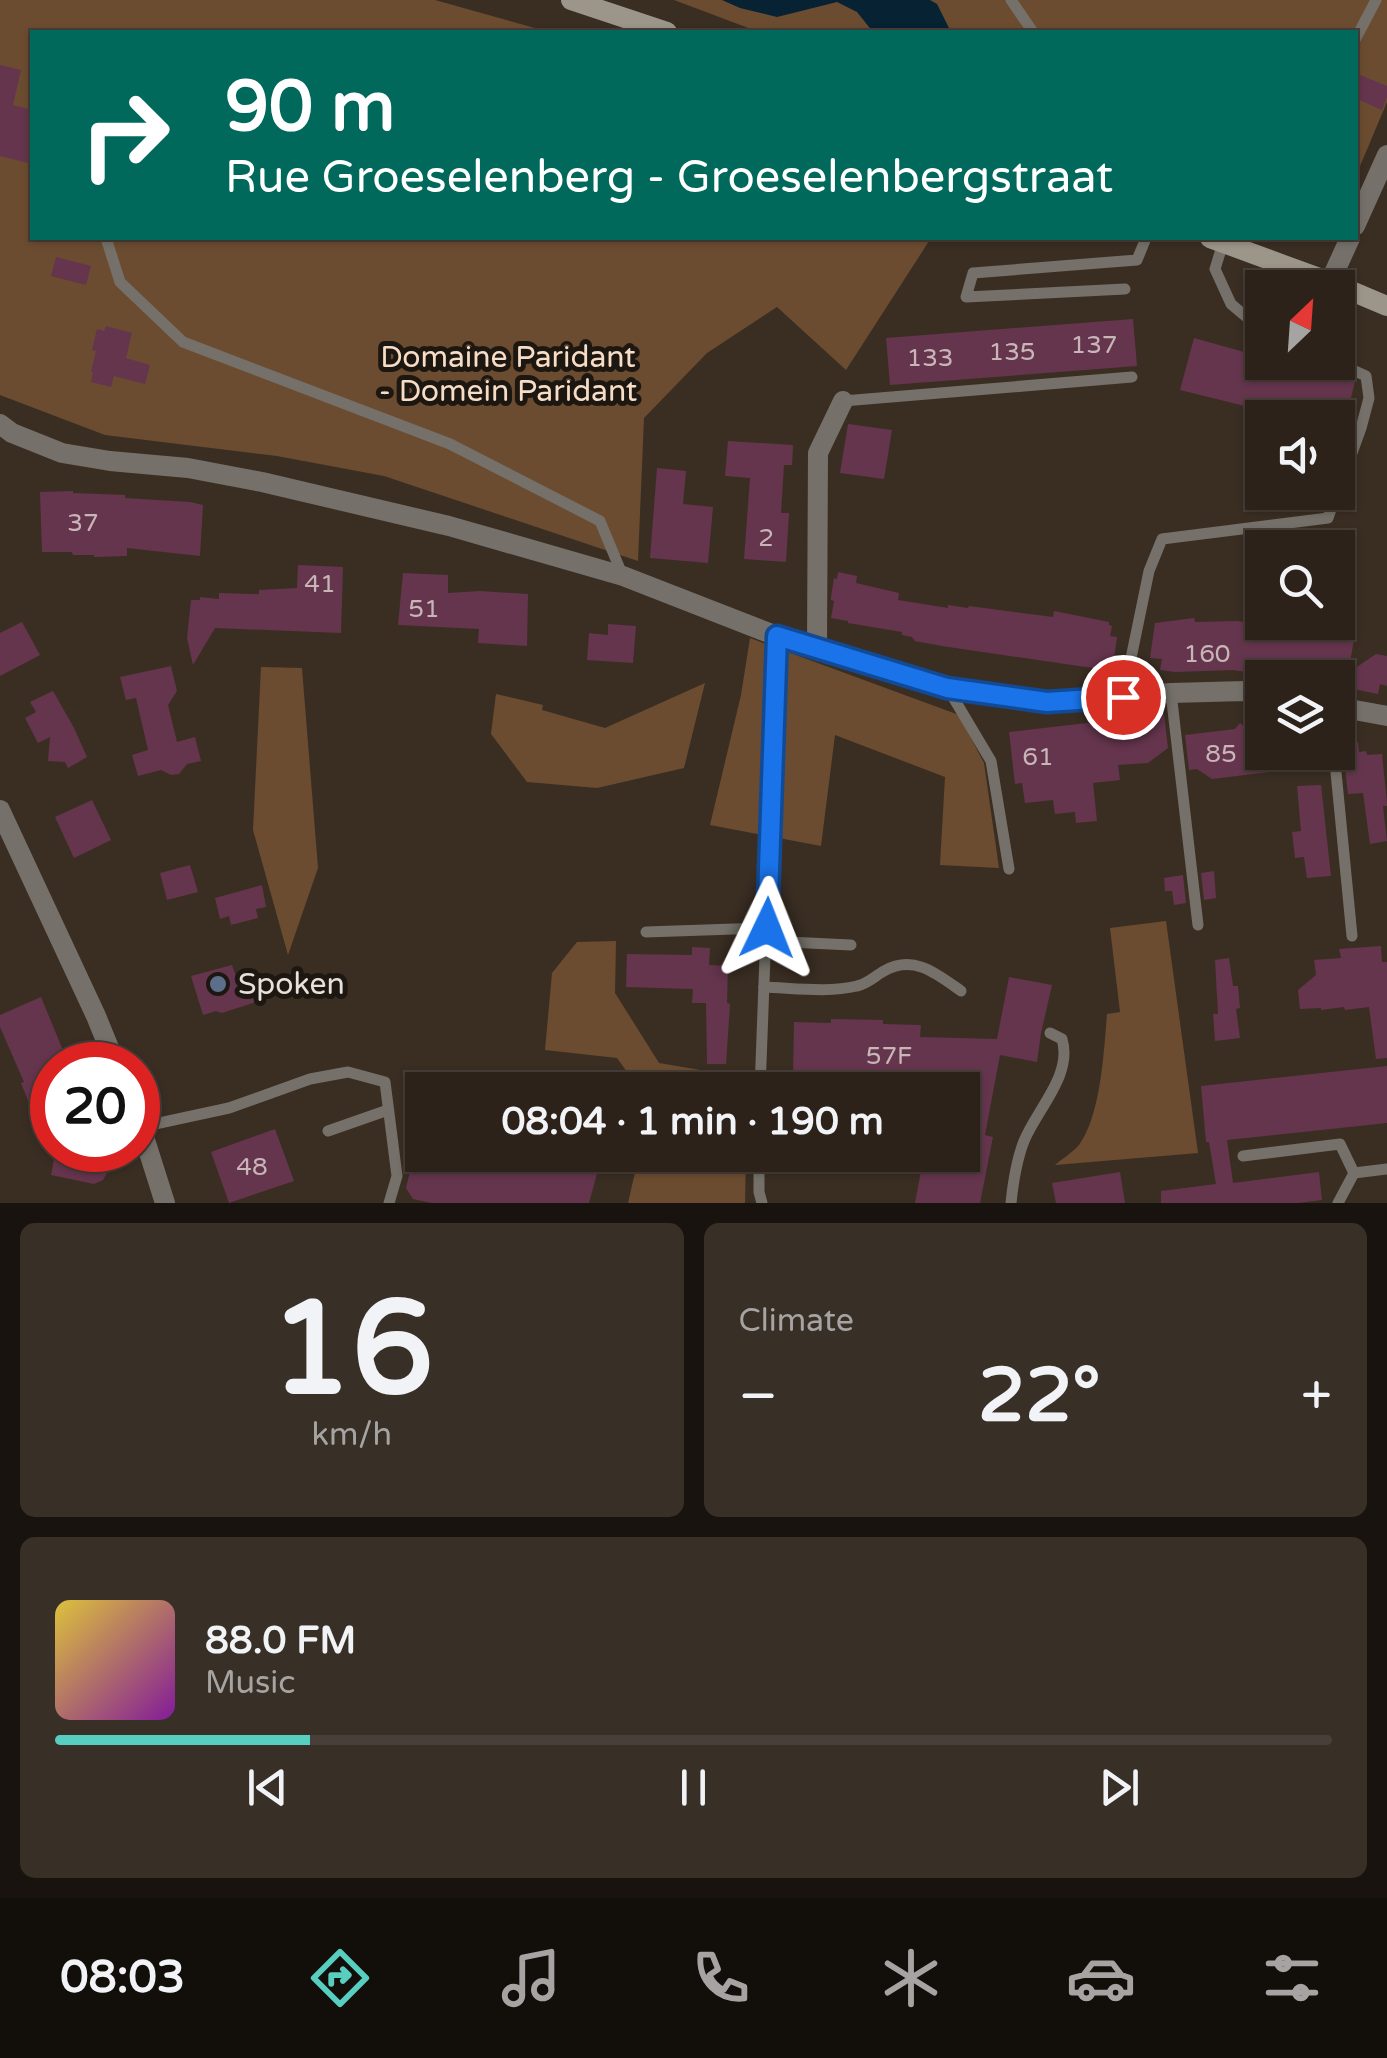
<!DOCTYPE html>
<html lang="en">
<head>
<meta charset="utf-8">
<style>
	body { margin:0; font-family:"Varela Round",sans-serif; background:#382f27; color:#f1f3f6; height:100vh; display:flex; flex-direction:column; font-size:38px; white-space:nowrap }
	* { box-sizing:border-box; margin:0 }
	p { font-size:32px; color:#a6a4a2 }
	.icon { flex:none; width:55px; height:55px; fill:none; stroke:currentColor; stroke-width:2; stroke-linecap:round; stroke-linejoin:round }
	.map { position:relative; height:1203px; overflow:hidden }
	.side { display:flex; flex-direction:column; gap:20px; padding:20px; background:#18130e; flex:1 }
	.side>* { flex:none }
	.banner { position:absolute; left:30px; top:30px; width:1328px; height:210px; border-radius:0px; box-shadow:0 2px 8px #0004,0 0 0 2px #483f39; background:#00695c; color:#fff; overflow:hidden }
	.needle { width:65px; rotate:25deg }
	.controls { position:absolute; left:1245px; top:270px; display:grid; gap:20px }
	.controls a { display:grid; place-items:center; width:110px; height:110px; border-radius:0px; background:#2c221a; box-shadow:0 2px 8px #0004,0 0 0 2px #483f39; font-size:50px }
	.speed { position:absolute; left:30px; top:1042px; display:flex; gap:20px; font-size:50px; font-weight:700; text-align:center }
	.speed>* { display:grid; place-content:center; width:130px; height:130px; border-radius:50%; background:#2c221a; box-shadow:0 2px 8px #0004,0 0 0 2px #483f39; line-height:1 }
	.speed .limit { border:15px solid #d22; background:#fff; color:#111 }
	.pin { position:absolute; display:grid; place-items:center; width:85px; height:85px; color:#fff; margin:-42px; border:5px solid #fff; border-radius:50%; box-shadow:0 2px 10px #0007 }
	.me { position:absolute; width:110px; margin:-55px; rotate:2deg; stroke-linejoin:round; filter:drop-shadow(0 0 8px #0008) }
	.turn { display:flex; align-items:center; gap:35px; height:210px; padding:0 30px; font-size:45px }
	.turn .icon { width:130px; height:130px; stroke-width:2.5 }
	.turn b { display:block; font-size:70px; line-height:85px }
	.big { font-size:75px; font-weight:700; line-height:1.1 }
	.side .card { flex:1; display:flex; flex-direction:column; justify-content:center; gap:15px; min-width:0; padding:0 35px; border-radius:15px; background:#382f27 }
	.side .dial { align-items:center; gap:0 }
	.dial b { font-size:130px; line-height:1 }
	.song { display:flex; align-items:center; gap:30px }
	.cover { width:120px; height:120px; border-radius:15px; background:linear-gradient(135deg,hsl(50 70% 55%),hsl(290 70% 35%)) }
	.played { height:10px; border-radius:5px; background:linear-gradient(90deg,#58cec0 20%,#483f39 20%) }
	.keys { display:flex; justify-content:space-around; direction:ltr }
	.heat { display:flex; justify-content:space-between; align-items:center; font-size:55px; direction:ltr }
	.side .tiles { flex:1; display:grid; gap:20px; grid-template-columns:1fr 1fr }
	.card:last-child { grid-column:span 2 }
	.trip { position:absolute; left:405px; top:1072px; width:575px; height:100px; border-radius:0px; background:#2c221a; box-shadow:0 2px 8px #0004,0 0 0 2px #483f39; font-weight:700; line-height:100px; text-align:center }
	.menu { display:flex; height:160px; justify-content:space-around; align-items:center; background:#120e0a; color:#a6a4a2 }
	.menu .icon { width:70px; height:70px }
	.menu .active { color:#58cec0 }
	.menu b { font-size:45px; color:#f1f3f6 }
	.map>svg:first-child { display:block }
	.green { fill:#6b4c30 }
	.water { fill:#072233 }
	.building { fill:#65354d }
	.lines { fill:none; stroke-linecap:round; stroke-linejoin:round }
	.service { stroke:#75716a; stroke-width:11 }
	.minor { stroke:#75716a; stroke-width:20 }
	.secondary { stroke:#9b958a; stroke-width:20 }
	.route-casing { stroke:#114b97; stroke-width:25 }
	.route { stroke:#1a73e8; stroke-width:18 }
	.service-dot { fill:#5c6f8a; stroke:#1d1712; stroke-width:4 }
	.labels { text-anchor:middle; dominant-baseline:central; stroke-width:10; stroke-linejoin:round; paint-order:stroke }
	.number-label { font-size:25px; fill:#c8b5b7 }
	.park-label { font-size:30px; fill:#f7dcc6; stroke:#1d1712 }
	.poi-label { font-size:30px; fill:#e9e0da; stroke:#1d1712; text-anchor:start }
</style>
</head>
<body>
<div class="map">
<svg width="1387" height="1203" viewBox="0 0 1387 1203">
	<rect width="100%" height="100%" fill="#3a2e23"/>
	<!-- green -->
	<g class="green">
		<path d="M 0,0 L 435,0 L 549,32 L 32,32 L 32,238 L 931,238 L 846,370 L 777,307 L 707,353 L 644,418 L 638,561 L 384,476 L 277,456 L 105,435 L 0,395 Z"/>
		<path d="M 674,0 L 1387,0 L 1387,102 L 1355,178 L 1355,32 L 759,32 Z"/>
		<path d="M 750,638 L 959,715 L 984,763 L 999,868 L 940,865 L 945,777 L 835,735 L 821,846 L 710,825 L 741,695 Z"/>
		<path d="M 261,667 L 302,668 L 318,868 L 288,955 L 253,830 Z"/>
		<path d="M 705,683 L 684,768 L 597,788 L 527,782 L 491,734 L 496,694 L 543,705 L 542,710 L 605,728 Z"/>
		<path d="M 1166,921 L 1198,1153 L 1055,1165 C 1062,1159 1073,1152 1079,1145 C 1101,1115 1104,1050 1107,1014 L 1120,1012 L 1110,928 Z"/>
		<path d="M 616,941 L 615,993 L 659,1063 L 748,1078 L 748,1090 L 640,1090 L 617,1058 L 545,1050 L 552,973 L 577,942 Z"/>
		<path d="M 639,1155 L 746,1155 L 745,1203 L 628,1203 Z"/>
	</g>
	<!-- water -->
	<path class="water" d="M 722,0 L 930,0 L 937,4 L 951,32 L 873,32 L 857,12 L 837,2 L 777,17 L 740,8 Z"/>
	<!-- building -->
	<g class="building">
		<path d="M 0,65 L 21,70 L 13,105 L 32,110 L 32,164 L 0,156 Z"/>
		<path d="M 1360,75 L 1387,86 L 1387,98 L 1382,110 L 1355,98 L 1355,87 Z"/>
		<path d="M 56,257 L 91,266 L 86,285 L 51,276 Z"/>
		<path d="M 1133,319 L 1137,366 L 890,385 L 886,338 Z"/>
		<path d="M 106,326 L 132,333 L 126,358 L 150,365 L 145,384 L 114,376 L 111,387 L 91,382 L 93,372 L 91,371 L 96,351 L 92,350 L 97,329 L 104,331 Z"/>
		<path d="M 1194,338 L 1262,357 L 1262,362 L 1285,362 L 1355,381 L 1346,418 L 1272,418 L 1273,413 L 1180,390 Z"/>
		<path d="M 848,424 L 892,430 L 884,479 L 840,473 Z"/>
		<path d="M 728,441 L 793,445 L 792,465 L 784,465 L 781,513 L 789,513 L 786,562 L 744,559 L 750,478 L 725,476 Z"/>
		<path d="M 657,468 L 686,471 L 683,504 L 713,507 L 708,563 L 650,558 Z"/>
		<path d="M 73,491 L 73,493 L 125,495 L 125,498 L 190,502 L 203,505 L 200,556 L 127,548 L 127,556 L 94,557 L 94,555 L 73,555 L 72,552 L 42,552 L 40,492 Z"/>
		<path d="M 298,565 L 343,567 L 341,633 L 215,628 L 193,665 L 187,638 L 191,600 L 200,600 L 200,597 L 219,599 L 219,593 L 253,594 L 259,594 L 259,590 L 297,588 Z"/>
		<path d="M 838,572 L 857,576 L 856,583 L 899,593 L 898,600 L 948,608 L 948,605 L 968,608 L 969,606 L 1053,617 L 1054,611 L 1109,622 L 1109,625 L 1112,626 L 1110,636 L 1117,637 L 1113,666 L 1099,664 L 1099,669 L 942,646 L 915,641 L 912,637 L 902,635 L 902,632 L 848,623 L 848,621 L 831,618 L 834,601 L 831,600 L 831,597 L 834,578 L 837,579 Z"/>
		<path d="M 403,573 L 448,575 L 448,593 L 480,591 L 528,594 L 527,646 L 478,643 L 479,629 L 398,625 Z"/>
		<path d="M 1194,618 L 1195,622 L 1238,621 L 1354,640 L 1348,673 L 1376,654 L 1387,656 L 1387,686 L 1380,684 L 1378,694 L 1338,686 L 1338,681 L 1342,678 L 1287,678 L 1233,670 L 1175,672 L 1160,670 L 1162,659 L 1150,658 L 1155,623 Z"/>
		<path d="M 22,622 L 40,655 L 0,676 L 0,633 Z"/>
		<path d="M 608,624 L 636,626 L 633,663 L 587,660 L 589,633 L 608,635 Z"/>
		<path d="M 171,666 L 177,691 L 168,705 L 177,742 L 195,737 L 201,761 L 187,764 L 179,774 L 171,775 L 161,770 L 138,776 L 132,755 L 148,750 L 136,698 L 126,700 L 120,677 Z"/>
		<path d="M 53,691 L 74,728 L 87,757 L 68,768 L 65,762 L 48,761 L 50,737 L 38,743 L 25,718 L 36,712 L 30,702 Z"/>
		<path d="M 1164,714 L 1168,748 L 1148,763 L 1118,765 L 1120,780 L 1093,783 L 1097,821 L 1076,823 L 1075,812 L 1055,814 L 1053,800 L 1025,803 L 1022,783 L 1015,784 L 1009,732 Z"/>
		<path d="M 1240,723 L 1246,728 L 1262,726 L 1262,752 L 1325,752 L 1326,765 L 1212,779 L 1197,769 L 1189,770 L 1185,735 L 1235,729 Z"/>
		<path d="M 1358,742 L 1359,752 L 1366,751 L 1367,755 L 1382,754 L 1387,803 L 1387,806 L 1383,806 L 1387,841 L 1370,844 L 1363,793 L 1348,794 L 1343,751 L 1338,744 Z"/>
		<path d="M 1321,785 L 1331,876 L 1307,878 L 1304,857 L 1295,858 L 1292,832 L 1301,831 L 1297,786 Z"/>
		<path d="M 92,800 L 111,840 L 74,858 L 55,817 Z"/>
		<path d="M 190,865 L 198,892 L 167,900 L 160,873 Z"/>
		<path d="M 1214,871 L 1216,898 L 1204,900 L 1201,873 Z"/>
		<path d="M 1183,875 L 1186,903 L 1174,905 L 1172,891 L 1165,891 L 1164,878 Z"/>
		<path d="M 262,885 L 266,907 L 256,909 L 258,918 L 231,925 L 229,916 L 220,919 L 215,898 Z"/>
		<path d="M 1381,946 L 1382,962 L 1387,962 L 1387,1058 L 1376,1059 L 1369,1007 L 1345,1010 L 1344,1007 L 1321,1010 L 1321,1008 L 1300,1009 L 1298,990 L 1316,975 L 1314,960 L 1341,958 L 1339,949 Z"/>
		<path d="M 692,947 L 710,948 L 709,965 L 728,966 L 727,1003 L 730,1004 L 726,1064 L 707,1064 L 706,1003 L 692,1003 L 693,989 L 626,987 L 627,954 L 692,955 Z"/>
		<path d="M 1229,958 L 1233,986 L 1238,986 L 1240,1008 L 1236,1009 L 1240,1038 L 1215,1041 L 1213,1014 L 1218,1014 L 1215,960 Z"/>
		<path d="M 232,965 L 239,986 L 253,982 L 259,1001 L 222,1013 L 216,1011 L 203,1015 L 191,976 Z"/>
		<path d="M 1009,977 L 1052,985 L 1041,1033 L 1037,1062 L 1000,1055 L 985,1135 L 993,1137 L 980,1203 L 915,1203 L 924,1155 L 962,1155 L 962,1090 L 937,1090 L 939,1082 L 793,1078 L 794,1022 L 831,1023 L 831,1019 L 883,1020 L 883,1024 L 921,1025 L 920,1037 L 997,1039 Z"/>
		<path d="M 41,997 L 69,1065 L 52,1065 L 52,1123 L 39,1128 L 21,1083 L 24,1082 L 0,1027 L 0,1015 Z"/>
		<path d="M 1387,1066 L 1387,1123 L 1227,1140 L 1233,1183 L 1319,1172 L 1322,1200 L 1298,1203 L 1161,1203 L 1161,1191 L 1216,1184 L 1209,1142 L 1206,1142 L 1201,1086 Z"/>
		<path d="M 275,1129 L 294,1181 L 229,1203 L 211,1152 Z"/>
		<path d="M 76,1150 L 101,1150 L 106,1164 L 107,1173 L 103,1180 L 94,1184 L 51,1175 L 54,1159 Z"/>
		<path d="M 419,1155 L 602,1155 L 589,1203 L 432,1203 L 413,1199 L 406,1188 L 413,1159 Z"/>
		<path d="M 1120,1172 L 1125,1203 L 1056,1203 L 1052,1183 Z"/>
	</g>
	<g class="lines">
		<!-- service -->
		<g class="service">
			<path d="M 1011,0 L 1033,32"/>
			<path d="M 1355,40 L 1376,0"/>
			<path d="M 106,238 L 120,282 L 183,342 L 450,444 L 600,521 L 622,574"/>
			<path d="M 1223,243 L 1215,269 L 1231,304 L 1262,330"/>
			<path d="M 1125,289 L 966,297 L 973,273 L 1137,260 L 1146,238"/>
			<path d="M 1335,362 L 1366,376 L 1369,398 L 1361,428 L 1338,492"/>
			<path d="M 843,401 L 1132,377"/>
			<path d="M 947,687 L 991,761 L 1009,869"/>
			<path d="M 1171,693 L 1198,925"/>
			<path d="M 1123,697 L 1149,571 L 1162,539 L 1328,518 L 1337,492"/>
			<path d="M 1334,752 L 1352,936"/>
			<path d="M 646,932 L 767,928"/>
			<path d="M 766,941 L 851,945"/>
			<path d="M 764,987 C 794,988 828,993 857,986 C 867,984 875,976 884,971 C 914,954 937,974 961,991"/>
			<path d="M 760,1090 L 777,636"/>
			<path d="M 141,1127 L 229,1108 L 310,1079 L 348,1072 L 385,1082 L 397,1176 L 389,1203"/>
			<path d="M 328,1131 L 388,1110"/>
			<path d="M 759,1155 L 759,1192 L 762,1203"/>
			<path d="M 1243,1156 L 1340,1144 L 1354,1173 L 1387,1169"/>
			<path d="M 1011,1203 C 1013,1183 1017,1159 1024,1141 C 1037,1109 1073,1075 1062,1039 L 1050,1033"/>
			<path d="M 1338,1203 L 1354,1173"/>
		</g>
		<!-- minor -->
		<g class="minor">
			<path d="M 1355,226 L 1387,155"/>
			<path d="M 1330,282 L 1350,238"/>
			<path d="M 0,424 L 12,433 L 62,453 L 110,461 L 188,468 L 262,482 L 449,526 L 623,576 L 777,636 L 947,687 L 1047,702 L 1171,693 L 1245,691 L 1262,693"/>
			<path d="M 817,648 L 818,453 L 843,401"/>
			<path d="M 1338,707 L 1387,716"/>
			<path d="M 0,810 L 96,1016 L 116,1065"/>
			<path d="M 138,1118 L 165,1203"/>
		</g>
		<!-- secondary -->
		<g class="secondary">
			<path d="M 571,0 L 667,32"/>
			<path d="M 1210,238 L 1330,282 L 1387,306"/>
		</g>
	</g>
	<g class="lines">
		<defs>
			<path id="route" d="M 767,928 L 777,636 L 947,688 L 1047,702 L 1123,697"/>
		</defs>
		<!-- route casing -->
		<use href="#route" class="route-casing"/>
		<!-- route -->
		<use href="#route" class="route"/>
	</g>
	<!-- markers -->
	<circle class="service-dot" cx="218" cy="984" r="10"/>
	<g class="labels">
		<!-- number labels -->
		<g class="number-label">
			<text x="1094" y="345">137</text>
			<text x="1012" y="352">135</text>
			<text x="930" y="358">133</text>
			<text x="83" y="523">37</text>
			<text x="766" y="538">2</text>
			<text x="320" y="584">41</text>
			<text x="424" y="609">51</text>
			<text x="1207" y="654">160</text>
			<text x="1221" y="754">85</text>
			<text x="1038" y="757">61</text>
			<text x="889" y="1056">57F</text>
			<text x="252" y="1167">48</text>
		</g>
		<!-- park labels -->
		<g class="park-label">
			<text x="508" y="357">Domaine Paridant<tspan x="508" dy="34">- Domein Paridant</tspan></text>
		</g>
		<!-- poi labels -->
		<g class="poi-label">
			<text x="238" y="984">Spoken</text>
		</g>
	</g>
</svg>
<div class="controls">
<a><svg class="needle" viewBox="-14 -14 28 28"><path d="M0-13l5 13h-10z" fill="#e53935"/><path d="M0 13l5-13h-10z" fill="#a6a4a2"/></svg></a>
<a><svg class="icon" aria-label="sound" viewBox="0 0 24 24"><path d="M4 9h4l5-4v14l-5-4H4zM17 9q2 3 0 6"/></svg></a>
<a><svg class="icon" aria-label="search" viewBox="0 0 24 24"><circle cx="10" cy="10" r="6"/><path d="M15 15l6 6"/></svg></a>
<a><svg class="icon" aria-label="layers" viewBox="0 0 24 24"><path d="M12 4l9 5-9 5-9-5zM3 14l9 5 9-5"/></svg></a>
</div>
<div class="speed"><div class="limit">20</div></div>
<div class="pin" style="left:1123px;top:697px;background:#d93025"><svg class="icon" aria-label="arrive" viewBox="0 0 24 24"><path d="M6 21V4h12l-3 4 3 4H6"/></svg></div>
<svg class="me" style="left:767px;top:928px" viewBox="-20 -20 40 40"><path d="M0-17L14 15 0 8-14 15z" fill="#1a73e8" stroke="#fff" stroke-width="4"/></svg>
<div class="trip">08:04 · 1 min · 190 m</div>
<div class="banner">
<div class="turn"><svg class="icon" aria-label="right" viewBox="0 0 24 24"><path d="M7 20v-9h11M14 6l5 5-5 5"/></svg><div><b>90 m</b>Rue Groeselenberg - Groeselenbergstraat</div></div>
</div>
</div>
<section class="side">
<div class="tiles">
<div class="card dial"><b>16</b><p>km/h</p></div>
<div class="card"><p>Climate</p>
<div class="heat"><a>−</a><b class="big">22°</b><a>+</a></div>
</div>
<div class="card">
<div class="song"><i class="cover"></i><div><b>88.0 FM</b><p>Music</p></div></div>
<div class="played"></div>
<div class="keys"><svg class="icon" aria-label="previous" viewBox="0 0 24 24"><path d="M18 5L8 12l10 7zM5 5v14"/></svg><svg class="icon" aria-label="pause" viewBox="0 0 24 24"><path d="M8 5v14M16 5v14"/></svg><svg class="icon" aria-label="next" viewBox="0 0 24 24"><path d="M6 5l10 7-10 7zM19 5v14"/></svg></div>
</div>
</div>
</section>
<nav class="menu">
<b>08:03</b>
<svg class="icon active" aria-label="directions" viewBox="0 0 24 24"><path d="M12 3l9 9-9 9-9-9zM9 14v-3h6M13 9l2 2-2 2"/></svg>
<svg class="icon" aria-label="music" viewBox="0 0 24 24"><path d="M9 18V5l10-2v13"/><circle cx="6" cy="18" r="3"/><circle cx="16" cy="16" r="3"/></svg>
<svg class="icon" aria-label="phone" viewBox="0 0 24 24"><path d="M5 4h4l2 5-3 2q2 4 5 5l2-3 5 2v4C11 20 4 13 5 4z"/></svg>
<svg class="icon" aria-label="climate" viewBox="0 0 24 24"><path d="M12 3v18M4 7l16 10M4 17L20 7"/></svg>
<svg class="icon" aria-label="car" viewBox="0 0 24 24"><path d="M5 17H2v-5l4-1 3-4h7l3 4 3 1v5h-3M9 17h6M6 11h13"/><circle cx="7" cy="17" r="2"/><circle cx="17" cy="17" r="2"/></svg>
<svg class="icon" aria-label="filters" viewBox="0 0 24 24"><path d="M4 7h16M4 17h16"/><circle cx="9" cy="7" r="2"/><circle cx="15" cy="17" r="2"/></svg>
</nav>
</body>
</html>
